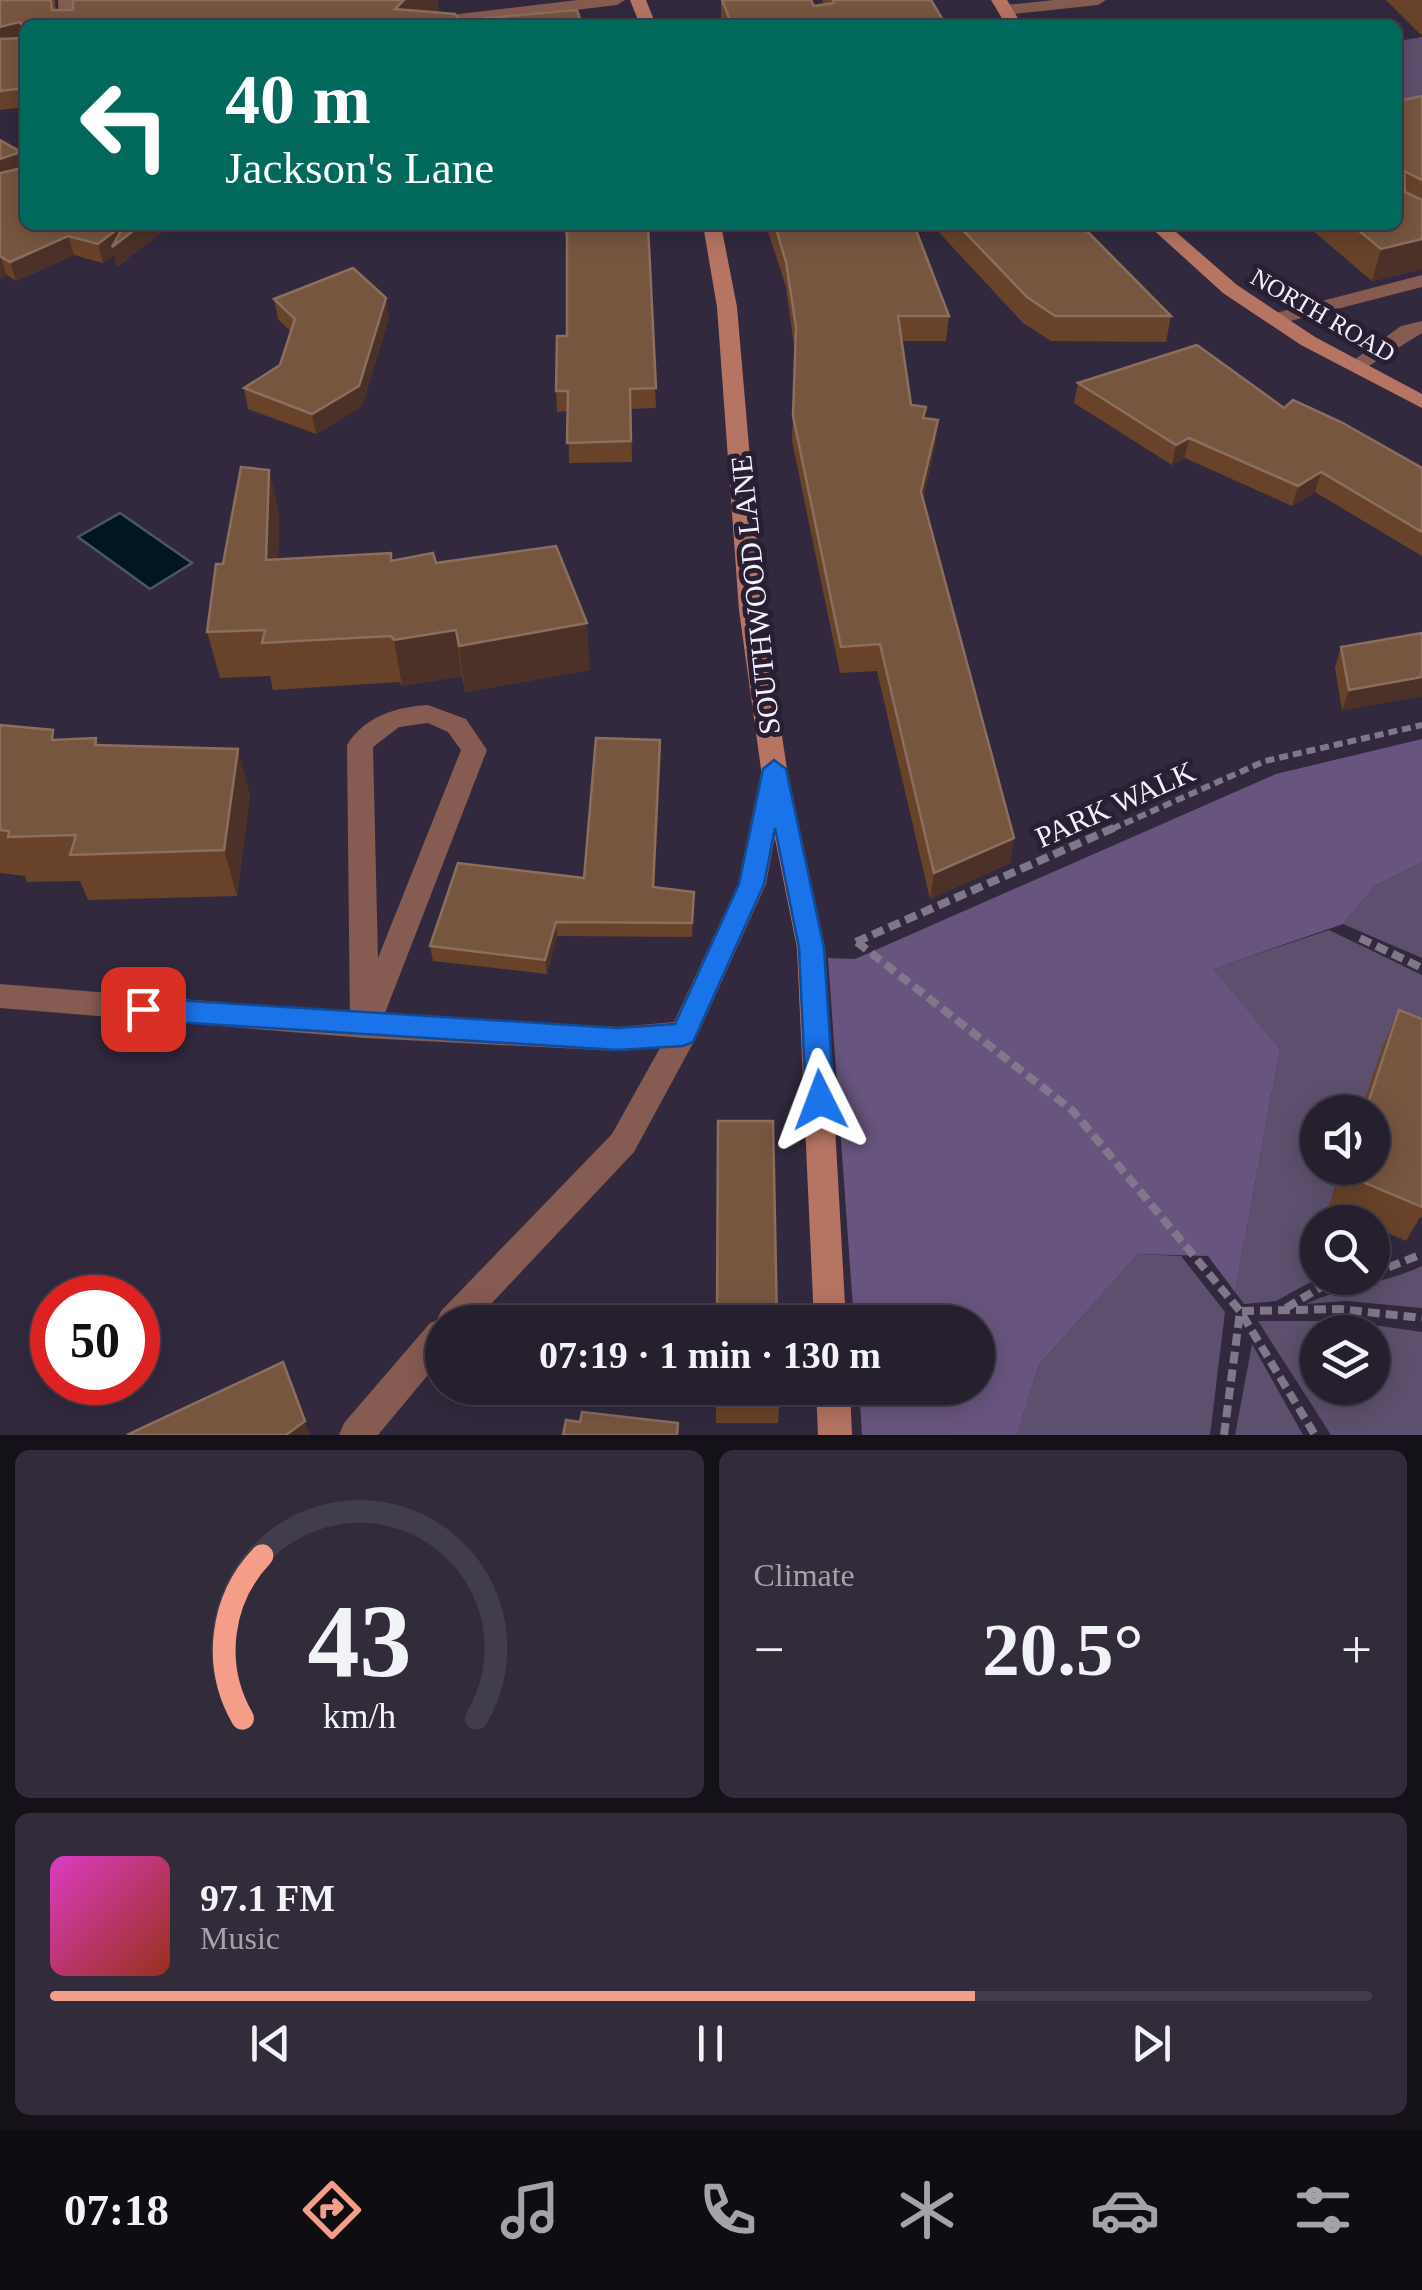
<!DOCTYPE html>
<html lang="en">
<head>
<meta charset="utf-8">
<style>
	body { margin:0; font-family:"Times New Roman",serif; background:#322c3a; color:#f1f3f6; height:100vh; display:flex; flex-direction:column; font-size:38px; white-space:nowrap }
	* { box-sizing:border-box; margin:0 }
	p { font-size:32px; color:#a4a2aa }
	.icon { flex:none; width:55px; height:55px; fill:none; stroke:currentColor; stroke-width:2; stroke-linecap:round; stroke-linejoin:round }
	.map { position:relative; height:1435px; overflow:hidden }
	.panel { display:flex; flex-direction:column; gap:15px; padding:15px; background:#151119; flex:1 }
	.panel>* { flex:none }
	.top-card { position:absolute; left:20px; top:20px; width:1382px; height:210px; border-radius:15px; box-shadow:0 5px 25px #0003,0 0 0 2px #423d4a; background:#00695c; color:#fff; overflow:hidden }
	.fabs { position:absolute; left:1300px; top:1095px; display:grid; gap:20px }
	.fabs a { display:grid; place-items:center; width:90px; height:90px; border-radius:50%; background:#261f2e; box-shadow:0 5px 25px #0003,0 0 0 2px #423d4a; font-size:50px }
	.speed { position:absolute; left:30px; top:1275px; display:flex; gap:20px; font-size:50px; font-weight:700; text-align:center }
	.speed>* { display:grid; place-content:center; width:130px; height:130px; border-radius:50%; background:#261f2e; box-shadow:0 5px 25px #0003,0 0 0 2px #423d4a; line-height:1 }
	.speed .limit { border:15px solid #d22; background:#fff; color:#111 }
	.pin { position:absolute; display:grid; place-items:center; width:85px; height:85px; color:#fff; margin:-42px; border-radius:20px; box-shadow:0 5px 15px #0006 }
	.me { position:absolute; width:110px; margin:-55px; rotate:357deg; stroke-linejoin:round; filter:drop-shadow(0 0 8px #0008) }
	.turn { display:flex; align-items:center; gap:35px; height:210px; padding:0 40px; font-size:45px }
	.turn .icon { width:130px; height:130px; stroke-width:2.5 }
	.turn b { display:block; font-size:70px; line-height:85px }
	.big { font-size:75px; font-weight:800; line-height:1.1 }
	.panel .tile { flex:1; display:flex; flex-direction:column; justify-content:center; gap:15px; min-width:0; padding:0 35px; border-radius:15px; background:#322c3a }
	.panel .dial { align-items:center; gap:0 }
	.dial svg { height:260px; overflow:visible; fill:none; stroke:#423d4a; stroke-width:7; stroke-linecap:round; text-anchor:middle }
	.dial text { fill:#f1f3f6; stroke:none }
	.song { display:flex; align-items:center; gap:30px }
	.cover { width:120px; height:120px; border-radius:15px; background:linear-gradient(135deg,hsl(310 70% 55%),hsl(10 70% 35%)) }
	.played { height:10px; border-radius:5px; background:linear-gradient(90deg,#f49e8a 70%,#423d4a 70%) }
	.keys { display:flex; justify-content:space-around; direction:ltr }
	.heat { display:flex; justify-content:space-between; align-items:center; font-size:55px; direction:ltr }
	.panel .tiles { flex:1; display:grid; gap:15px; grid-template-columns:1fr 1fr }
	.tile:last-child { grid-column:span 2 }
	.trip { position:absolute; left:425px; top:1305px; width:570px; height:100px; border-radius:50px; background:#261f2e; box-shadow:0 5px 25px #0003,0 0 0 2px #423d4a; font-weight:800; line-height:100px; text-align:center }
	.dock { display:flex; height:160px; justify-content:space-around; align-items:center; background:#0f0c12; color:#a4a2aa }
	.dock .icon { width:70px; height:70px }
	.dock .active { color:#f49e8a }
	.dock b { font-size:45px; color:#f1f3f6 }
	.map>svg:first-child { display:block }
	.green { fill:#5d506e; fill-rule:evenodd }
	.forest { fill:#68557f }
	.water { fill:#001623; stroke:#4a5764; stroke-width:2.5 }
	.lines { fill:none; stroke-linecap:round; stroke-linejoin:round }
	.path-far1 { stroke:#80788a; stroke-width:6; stroke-dasharray:9 5; stroke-linecap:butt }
	.path { stroke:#80788a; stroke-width:8; stroke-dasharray:12 6; stroke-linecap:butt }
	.service { fill:#865b51; fill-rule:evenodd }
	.minor { fill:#865b51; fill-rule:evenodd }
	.secondary { fill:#b67463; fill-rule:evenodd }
	.wall { fill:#684329 }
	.shaded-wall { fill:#4c3128 }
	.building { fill:#775640; stroke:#8b6e5d; stroke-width:2.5 }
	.route { fill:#1a73e8; stroke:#114b97; stroke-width:2.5 }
	.labels { text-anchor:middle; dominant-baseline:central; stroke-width:10; stroke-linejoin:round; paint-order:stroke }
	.far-street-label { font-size:25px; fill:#f5f0fd; stroke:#281f33 }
	.street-label { font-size:30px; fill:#f5f0fd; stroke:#281f33 }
</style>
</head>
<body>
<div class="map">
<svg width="1422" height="1435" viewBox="0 0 1422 1435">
	<rect width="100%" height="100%" fill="#32293e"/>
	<!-- green -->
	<g class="green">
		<path d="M 1422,37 L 1422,127 L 1398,134 L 1398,41 Z"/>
		<path d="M 1422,862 L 1422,958 L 1343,924 L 1375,886 Z"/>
		<path d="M 1329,930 L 1422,975 L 1422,1061 L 1364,1103 L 1355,1100 L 1351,1112 L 1318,1112 L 1318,1168 L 1341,1168 L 1329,1207 L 1363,1222 L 1318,1222 L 1318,1278 L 1276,1301 L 1244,1304 L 1235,1292 L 1280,1049 L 1212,969 Z"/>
		<path d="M 1138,1254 L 1181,1256 L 1225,1312 L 1210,1435 L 1017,1435 L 1039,1365 Z"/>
		<path d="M 1422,1266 L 1422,1308 L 1347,1301 L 1306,1304 C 1344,1286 1384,1284 1422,1266 Z"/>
		<path d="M 1258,1321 L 1346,1321 L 1422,1332 L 1422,1435 L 1331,1435 ZM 1372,1332 L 1372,1388 L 1318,1388 L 1318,1332 Z"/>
		<path d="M 1252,1344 L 1303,1435 L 1235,1435 Z"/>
	</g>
	<!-- forest -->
	<path class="forest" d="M 1422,739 L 1422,862 L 1375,886 L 1343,924 L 1213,969 L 1280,1049 L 1235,1292 L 1208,1256 L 1138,1254 L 1039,1365 L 1017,1435 L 862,1435 L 859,1388 L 978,1388 L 978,1322 L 854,1322 L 828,958 L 855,959 L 1276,774 Z"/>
	<!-- water -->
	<path class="water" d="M 120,513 L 192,563 L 150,589 L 78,537 Z"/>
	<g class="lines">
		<!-- path-far1 -->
		<path class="path-far1" d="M 1112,829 L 1265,761 L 1422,725"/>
		<!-- path -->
		<g class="path">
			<path d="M 1360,938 L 1422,968"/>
			<path d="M 856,942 L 1118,826"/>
			<path d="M 857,942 L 1073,1111 L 1240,1311 L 1315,1435"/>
			<path d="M 1372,1274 L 1422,1254"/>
			<path d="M 1286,1308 L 1331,1281 L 1352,1278"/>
			<path d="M 1242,1311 L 1339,1309 L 1422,1318"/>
			<path d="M 1224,1435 L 1240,1312"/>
		</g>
		<!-- service -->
		<g class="service">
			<path d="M 1054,0 L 1106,0 L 1098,5 L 1005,15 L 997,10 L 1005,5 Z"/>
			<path d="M 1422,275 L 1422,287 L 1275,325 L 1265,319 L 1268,315 Z"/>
			<path d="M 1422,321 L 1422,333 L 1364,369 L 1350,369 L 1347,365 L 1401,326 Z"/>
			<path d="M 428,705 L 466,719 L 487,750 L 380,1026 L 375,1035 L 365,1038 L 355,1035 L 350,1026 L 347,745 C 365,716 396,707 428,705 ZM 428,723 L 448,732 L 461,750 L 378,958 L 373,747 L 399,727 Z"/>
		</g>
		<!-- minor -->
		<g class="minor">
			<path d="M 58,0 L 74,0 L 75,25 L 59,25 Z"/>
			<path d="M 578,0 L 625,0 L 617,5 L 448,25 L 400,25 L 408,20 Z"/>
			<path d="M 774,763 L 783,766 L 787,773 L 766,884 L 698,1034 L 634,1152 L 474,1322 L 442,1322 L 442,1358 L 378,1435 L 339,1435 L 344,1423 L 430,1323 L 437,1320 L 441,1311 L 612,1134 L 660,1048 L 618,1051 L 365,1038 L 0,1008 L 0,984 L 365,1014 L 618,1027 L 674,1022 L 738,884 L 761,773 L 765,766 Z"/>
		</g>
		<!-- secondary -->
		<g class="secondary">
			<path d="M 630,0 L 646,0 L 656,25 L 640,25 Z"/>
			<path d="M 991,0 L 1007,0 L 1022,25 L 1006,25 Z"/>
			<path d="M 703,225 L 721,225 L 737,307 L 763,610 L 787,769 L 825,948 L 846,1322 L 814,1322 L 797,948 L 761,769 L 739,610 L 717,307 Z"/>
			<path d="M 1148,225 L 1168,225 L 1237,285 L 1315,337 L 1422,394 L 1422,408 L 1301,345 L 1223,293 Z"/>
			<path d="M 816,1388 L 850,1388 L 852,1435 L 818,1435 Z"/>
		</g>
	</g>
	<!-- wall -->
	<g class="wall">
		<path d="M 0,0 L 55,0 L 56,10 L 439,13 L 25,25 L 25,107 L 0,110 Z"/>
		<path d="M 721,0 L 811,0 L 814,6 L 824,4 L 822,0 L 931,0 L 946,25 L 723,25 L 721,20 Z"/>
		<path d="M 1386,0 L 1422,0 L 1422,36 Z"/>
		<path d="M 1422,96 L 1422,269 L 1372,281 L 1306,225 L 1398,225 L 1398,101 Z"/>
		<path d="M 0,140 L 25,225 L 171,225 L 117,267 L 114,255 L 103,263 L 74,255 L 16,281 L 7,275 L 0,278 Z"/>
		<path d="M 562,225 L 648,225 L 656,408 L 631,409 L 632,462 L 569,463 L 568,411 L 557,412 L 556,391 L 567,336 L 567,241 Z"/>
		<path d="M 766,225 L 914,225 L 949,316 L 946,341 L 902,341 L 911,405 L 926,407 L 924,418 L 938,420 L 935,446 L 923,499 L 1014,838 L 1010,863 L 930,899 L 877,671 L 840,673 L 792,441 L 795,353 L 786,287 Z"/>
		<path d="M 932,225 L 1089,225 L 1088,232 L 1171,316 L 1166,342 L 1051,341 L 1023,323 Z"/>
		<path d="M 274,299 L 389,318 L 362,406 L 316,434 L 248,409 L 244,388 L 280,365 L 291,332 L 278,319 Z"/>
		<path d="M 1078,383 L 1284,408 L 1422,468 L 1422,556 L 1315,492 L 1292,506 L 1185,458 L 1172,465 L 1074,403 Z"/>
		<path d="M 269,470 L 279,516 L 278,559 L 436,563 L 590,670 L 465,692 L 462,676 L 402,686 L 399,682 L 273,690 L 270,676 L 220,678 L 207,632 L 223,564 Z"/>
		<path d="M 1422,633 L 1422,696 L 1342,710 L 1335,668 L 1341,647 Z"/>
		<path d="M 0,725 L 56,740 L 96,738 L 99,745 L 250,795 L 237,896 L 88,900 L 80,881 L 27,882 L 25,876 L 0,873 Z"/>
		<path d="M 660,740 L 654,887 L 694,892 L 692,937 L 557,936 L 547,974 L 433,961 L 430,946 L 584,878 Z"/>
		<path d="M 1399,1010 L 1422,1019 L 1422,1218 L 1420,1217 L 1406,1241 L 1372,1226 L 1372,1222 L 1363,1222 L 1328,1208 L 1342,1168 L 1372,1168 L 1372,1112 L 1360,1112 L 1383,1046 Z"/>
		<path d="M 716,1388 L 779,1406 L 778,1423 L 716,1423 Z"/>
	</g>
	<!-- shaded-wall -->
	<g class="shaded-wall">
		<path d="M 404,0 L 438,0 L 439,13 L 395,9 Z"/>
		<path d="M 19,22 L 24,40 L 0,47 L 0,27 Z"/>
		<path d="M 21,152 L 25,171 L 0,180 L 0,159 Z"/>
		<path d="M 123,225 L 171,225 L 117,267 L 114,255 L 103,263 L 98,244 Z"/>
		<path d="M 68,236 L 74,255 L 16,281 L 10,262 Z"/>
		<path d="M 1422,239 L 1422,269 L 1372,281 L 1381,249 Z"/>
		<path d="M 0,256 L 7,275 L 0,278 Z"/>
		<path d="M 386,298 L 389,318 L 362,406 L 316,434 L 312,414 Z"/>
		<path d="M 938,420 L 935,446 L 918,518 L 921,492 Z"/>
		<path d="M 1189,438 L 1185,458 L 1172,465 L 1176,445 Z"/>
		<path d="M 269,470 L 279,516 L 277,606 L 266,560 Z"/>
		<path d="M 1321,472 L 1315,492 L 1292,506 L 1298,486 Z"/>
		<path d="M 587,623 L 590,670 L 465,692 L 459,646 Z"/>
		<path d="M 456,630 L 462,676 L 402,686 L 394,640 Z"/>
		<path d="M 1422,677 L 1422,696 L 1342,710 L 1349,690 Z"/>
		<path d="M 660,740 L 661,754 L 654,901 L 653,887 Z"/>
		<path d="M 238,749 L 250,795 L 237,896 L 224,850 Z"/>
		<path d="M 1014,838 L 1010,863 L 930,899 L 934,873 Z"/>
		<path d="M 556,922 L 557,936 L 547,974 L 545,960 Z"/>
		<path d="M 305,1421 L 310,1435 L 286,1435 Z"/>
	</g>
	<!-- building -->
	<g class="building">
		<path d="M 0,0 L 51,0 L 52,10 L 73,10 L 73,0 L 404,0 L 395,9 L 455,14 L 462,25 L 25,25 L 25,88 L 0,91 L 0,39 L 23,38 L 24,26 L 19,22 L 0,27 Z"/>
		<path d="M 722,0 L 811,0 L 814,6 L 834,3 L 833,0 L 931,0 L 946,25 L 732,25 Z"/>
		<path d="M 577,10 L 582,25 L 488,25 L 486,18 Z"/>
		<path d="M 1422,96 L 1422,180 L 1404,171 L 1405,192 L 1422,200 L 1422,239 L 1381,249 L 1352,225 L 1398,225 L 1398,101 Z"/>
		<path d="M 0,140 L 21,152 L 0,159 Z"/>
		<path d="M 22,152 L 25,154 L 25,225 L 123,225 L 98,244 L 68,236 L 10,262 L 0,256 L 0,173 L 22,168 Z"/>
		<path d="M 124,225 L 141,225 L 112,247 Z"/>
		<path d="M 567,225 L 648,225 L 656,388 L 630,389 L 631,441 L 567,443 L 568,391 L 556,391 L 557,336 L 567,336 Z"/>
		<path d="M 775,225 L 914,225 L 949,316 L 898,316 L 911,405 L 926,407 L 923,418 L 938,420 L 921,492 L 1014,838 L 934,873 L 880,644 L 841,647 L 793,416 L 796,327 L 786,262 Z"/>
		<path d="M 958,225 L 1081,225 L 1171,316 L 1055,316 L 1027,297 Z"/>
		<path d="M 353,268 L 386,298 L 359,386 L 312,414 L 244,388 L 280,365 L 295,319 L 274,299 Z"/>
		<path d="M 1197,345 L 1284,408 L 1293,400 L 1341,422 L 1422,468 L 1422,532 L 1321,472 L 1298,486 L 1189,438 L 1176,445 L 1078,383 Z"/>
		<path d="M 241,467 L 269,470 L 266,560 L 391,553 L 391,561 L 433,553 L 436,563 L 556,546 L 587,623 L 459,646 L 456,630 L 394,640 L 391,636 L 262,643 L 265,630 L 207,632 L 216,564 L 223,564 Z"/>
		<path d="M 1422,633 L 1422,677 L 1349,690 L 1341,647 Z"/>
		<path d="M 0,725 L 53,730 L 52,740 L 96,738 L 95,745 L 238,749 L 224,850 L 70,855 L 76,835 L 8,837 L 9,831 L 0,830 Z"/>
		<path d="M 596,738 L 660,740 L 653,887 L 694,892 L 692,923 L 556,922 L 545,960 L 430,946 L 458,863 L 584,878 Z"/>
		<path d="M 1399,1010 L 1422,1019 L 1422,1207 L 1344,1174 L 1346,1168 L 1372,1168 L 1372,1112 L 1365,1112 Z"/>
		<path d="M 718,1121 L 773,1121 L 777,1322 L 717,1322 Z"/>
		<path d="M 283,1362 L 305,1421 L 286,1435 L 127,1435 Z"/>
		<path d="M 716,1388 L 778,1388 L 779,1406 L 716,1406 Z"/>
		<path d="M 582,1412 L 678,1423 L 677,1435 L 563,1435 L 566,1420 L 580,1422 Z"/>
	</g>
	<!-- route -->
	<path class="route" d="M 774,760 L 786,769 L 824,948 L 834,1100 L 830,1109 L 810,1109 L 806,1100 L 799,948 L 775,828 L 764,884 L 693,1042 L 683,1046 L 618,1050 L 143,1020 L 130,1009 L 143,998 L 618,1028 L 675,1024 L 739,884 L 763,769 Z"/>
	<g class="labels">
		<!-- far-street labels -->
		<g class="far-street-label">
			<text transform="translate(1323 315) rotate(30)">NORTH ROAD</text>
		</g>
		<!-- street labels -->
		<g class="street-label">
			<text transform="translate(755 595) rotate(-96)">SOUTHWOOD LANE</text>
			<text transform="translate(1115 804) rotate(-24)">PARK WALK</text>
		</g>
	</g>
</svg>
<div class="fabs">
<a><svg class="icon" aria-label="sound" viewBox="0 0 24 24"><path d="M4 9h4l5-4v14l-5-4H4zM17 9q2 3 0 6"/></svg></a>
<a><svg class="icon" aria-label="search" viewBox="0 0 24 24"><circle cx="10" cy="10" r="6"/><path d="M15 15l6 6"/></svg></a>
<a><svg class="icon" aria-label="layers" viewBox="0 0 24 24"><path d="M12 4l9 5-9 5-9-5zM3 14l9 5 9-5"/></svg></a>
</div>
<div class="speed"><div class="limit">50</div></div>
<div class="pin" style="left:143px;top:1009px;background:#d93025"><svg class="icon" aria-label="arrive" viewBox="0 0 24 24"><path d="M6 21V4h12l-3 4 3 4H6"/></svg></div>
<svg class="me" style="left:820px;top:1100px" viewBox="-20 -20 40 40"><path d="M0-17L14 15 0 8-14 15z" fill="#1a73e8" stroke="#fff" stroke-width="4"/></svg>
<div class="trip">07:19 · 1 min · 130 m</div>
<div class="top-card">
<div class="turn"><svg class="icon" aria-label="left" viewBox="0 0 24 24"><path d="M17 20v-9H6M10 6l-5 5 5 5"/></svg><div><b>40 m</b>Jackson's Lane</div></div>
</div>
</div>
<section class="panel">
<div class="tiles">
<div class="tile dial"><svg viewBox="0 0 100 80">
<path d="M14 69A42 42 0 1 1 86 69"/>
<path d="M14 69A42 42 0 0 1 20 19" stroke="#f49e8a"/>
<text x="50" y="56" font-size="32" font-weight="700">43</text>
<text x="50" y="72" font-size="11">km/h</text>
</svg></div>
<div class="tile"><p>Climate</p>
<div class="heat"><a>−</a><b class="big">20.5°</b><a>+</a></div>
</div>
<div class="tile">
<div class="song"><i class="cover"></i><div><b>97.1 FM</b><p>Music</p></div></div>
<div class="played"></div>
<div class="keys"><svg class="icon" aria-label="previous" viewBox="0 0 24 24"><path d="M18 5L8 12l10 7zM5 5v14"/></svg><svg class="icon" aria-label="pause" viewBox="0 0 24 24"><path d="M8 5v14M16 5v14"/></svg><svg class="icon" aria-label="next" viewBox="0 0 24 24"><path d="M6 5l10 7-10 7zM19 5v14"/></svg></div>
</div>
</div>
</section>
<nav class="dock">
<b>07:18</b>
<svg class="icon active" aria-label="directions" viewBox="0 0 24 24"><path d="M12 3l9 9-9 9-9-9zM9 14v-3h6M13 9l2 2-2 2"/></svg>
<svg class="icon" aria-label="music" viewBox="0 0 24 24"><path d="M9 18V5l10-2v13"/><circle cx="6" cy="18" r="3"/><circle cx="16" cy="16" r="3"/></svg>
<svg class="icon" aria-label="phone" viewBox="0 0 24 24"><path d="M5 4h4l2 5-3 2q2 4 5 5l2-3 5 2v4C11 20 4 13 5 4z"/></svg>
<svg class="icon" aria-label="climate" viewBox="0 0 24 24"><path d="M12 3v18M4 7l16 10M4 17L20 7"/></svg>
<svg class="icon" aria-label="car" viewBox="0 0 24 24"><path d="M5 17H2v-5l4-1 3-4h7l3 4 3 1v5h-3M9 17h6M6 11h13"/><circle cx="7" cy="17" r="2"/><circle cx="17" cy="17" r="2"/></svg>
<svg class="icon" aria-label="filters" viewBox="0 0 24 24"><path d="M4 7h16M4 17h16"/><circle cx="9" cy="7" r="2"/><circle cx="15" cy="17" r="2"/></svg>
</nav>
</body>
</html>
